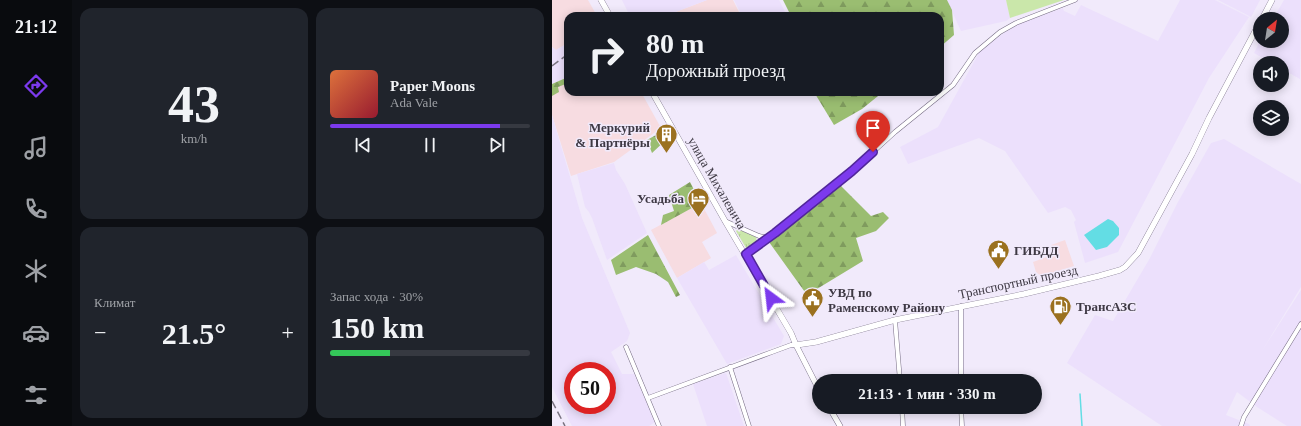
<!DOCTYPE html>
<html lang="ru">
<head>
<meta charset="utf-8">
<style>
	body { margin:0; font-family:Georgia,serif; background:#20242c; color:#f1f3f6; height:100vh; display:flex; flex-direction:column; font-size:15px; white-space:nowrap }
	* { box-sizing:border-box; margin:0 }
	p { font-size:13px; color:#9ea1a6 }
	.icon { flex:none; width:22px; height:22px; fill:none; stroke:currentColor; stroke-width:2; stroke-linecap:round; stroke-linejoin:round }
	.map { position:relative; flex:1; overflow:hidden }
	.drawer { display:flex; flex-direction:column; gap:8px; padding:8px; background:#0d0f14; width:480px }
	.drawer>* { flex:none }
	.banner { position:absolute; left:12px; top:12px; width:380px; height:84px; border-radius:12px; box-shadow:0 2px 10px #0003; background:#171b24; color:#f1f3f6; overflow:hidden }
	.needle { width:26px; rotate:30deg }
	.controls { position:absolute; left:701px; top:12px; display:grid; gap:8px }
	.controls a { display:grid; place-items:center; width:36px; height:36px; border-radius:50%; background:#171b24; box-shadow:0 2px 10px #0003; font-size:20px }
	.speed { position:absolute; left:12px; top:362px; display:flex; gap:8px; font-size:20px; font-weight:700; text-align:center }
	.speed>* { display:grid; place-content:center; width:52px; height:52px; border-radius:50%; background:#171b24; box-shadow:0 2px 10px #0003; line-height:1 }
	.speed .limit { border:6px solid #d22; background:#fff; color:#111 }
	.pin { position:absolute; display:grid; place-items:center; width:34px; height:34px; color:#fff; margin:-41px -17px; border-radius:50% 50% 50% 0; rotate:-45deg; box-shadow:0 0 4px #0007 }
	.pin .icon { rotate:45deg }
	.me { position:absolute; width:44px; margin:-22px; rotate:330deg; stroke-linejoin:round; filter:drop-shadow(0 0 3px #0008) }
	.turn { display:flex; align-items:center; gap:14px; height:84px; padding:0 16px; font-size:18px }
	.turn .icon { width:52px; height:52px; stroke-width:2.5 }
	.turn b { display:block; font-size:28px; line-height:34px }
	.big { font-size:30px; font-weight:800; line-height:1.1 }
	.drawer .card { flex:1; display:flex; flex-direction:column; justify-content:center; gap:6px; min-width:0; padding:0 14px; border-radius:12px; background:#20242c }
	.drawer .dial { align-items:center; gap:0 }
	.dial b { font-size:52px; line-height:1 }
	.song { display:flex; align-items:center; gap:12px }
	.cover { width:48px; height:48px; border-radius:6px; background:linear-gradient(135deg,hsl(20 70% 55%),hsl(350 70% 35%)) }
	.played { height:4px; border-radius:2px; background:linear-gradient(90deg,#7c3aed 85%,#363941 85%) }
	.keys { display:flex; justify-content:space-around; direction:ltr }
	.heat { display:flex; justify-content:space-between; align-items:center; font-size:22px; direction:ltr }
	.charge { height:6px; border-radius:3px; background:linear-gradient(90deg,#34c759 30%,#363941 0) }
	.drawer .tiles { flex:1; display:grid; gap:8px; grid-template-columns:repeat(2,1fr) }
	.trip { position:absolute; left:260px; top:374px; width:230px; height:40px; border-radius:20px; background:#171b24; box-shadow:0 2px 10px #0003; font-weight:800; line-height:40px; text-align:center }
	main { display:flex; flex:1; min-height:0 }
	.dock { display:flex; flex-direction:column; width:72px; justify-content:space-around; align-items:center; background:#090b0e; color:#9ea1a6 }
	.dock .icon { width:28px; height:28px }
	.dock .selected { color:#7c3aed }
	.dock b { font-size:18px; color:#f1f3f6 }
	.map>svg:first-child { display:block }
	.commercial { fill:#f7dce1 }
	.built { fill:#ece0fc; fill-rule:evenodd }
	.grass { fill:url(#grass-tufts) }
	.forest { fill:url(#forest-firs) }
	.garden { fill:#cae7aa }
	.water { fill:#63dde4 }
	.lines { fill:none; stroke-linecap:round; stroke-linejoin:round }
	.stream { stroke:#63dde4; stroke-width:1.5 }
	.minor-casing { stroke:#756b83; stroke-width:5 }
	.tertiary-casing { stroke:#756b83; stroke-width:6 }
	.secondary-casing { stroke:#756b83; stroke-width:6 }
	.minor { stroke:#fff; stroke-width:4 }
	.tertiary { stroke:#fff; stroke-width:5 }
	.secondary { stroke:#fff; stroke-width:5.5 }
	.rail { stroke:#797380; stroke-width:1.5; stroke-dasharray:8 4; stroke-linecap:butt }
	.route-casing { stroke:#51269a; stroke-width:10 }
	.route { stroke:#7c3aed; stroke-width:7 }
	.labels { text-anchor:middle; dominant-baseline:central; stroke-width:3; stroke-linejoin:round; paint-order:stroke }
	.poi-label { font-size:13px; font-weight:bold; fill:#3e3944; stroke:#f1eafb; text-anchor:start }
	.street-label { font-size:13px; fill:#3e3944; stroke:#f1eafb }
</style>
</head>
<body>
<main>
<nav class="dock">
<b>21:12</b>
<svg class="icon selected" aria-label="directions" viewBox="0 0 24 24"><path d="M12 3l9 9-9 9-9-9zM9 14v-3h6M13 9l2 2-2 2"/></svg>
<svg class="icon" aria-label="music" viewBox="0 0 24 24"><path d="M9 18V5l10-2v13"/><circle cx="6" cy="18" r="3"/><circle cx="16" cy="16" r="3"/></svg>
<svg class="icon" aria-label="phone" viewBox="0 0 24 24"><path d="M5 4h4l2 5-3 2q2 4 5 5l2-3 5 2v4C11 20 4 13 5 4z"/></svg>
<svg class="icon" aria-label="climate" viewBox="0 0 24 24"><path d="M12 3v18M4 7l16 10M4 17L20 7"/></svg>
<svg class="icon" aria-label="car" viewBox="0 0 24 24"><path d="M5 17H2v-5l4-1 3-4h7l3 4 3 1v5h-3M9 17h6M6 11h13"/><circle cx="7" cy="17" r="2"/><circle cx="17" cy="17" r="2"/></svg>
<svg class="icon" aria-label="filters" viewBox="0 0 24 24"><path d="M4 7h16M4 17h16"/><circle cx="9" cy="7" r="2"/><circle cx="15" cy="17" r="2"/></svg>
</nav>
<section class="drawer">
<div class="tiles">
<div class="card dial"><b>43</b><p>km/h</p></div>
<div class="card">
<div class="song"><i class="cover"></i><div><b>Paper Moons</b><p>Ada Vale</p></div></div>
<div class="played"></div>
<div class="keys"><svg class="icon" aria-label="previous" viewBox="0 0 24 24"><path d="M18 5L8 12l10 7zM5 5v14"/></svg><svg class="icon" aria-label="pause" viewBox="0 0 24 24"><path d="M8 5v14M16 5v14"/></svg><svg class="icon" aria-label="next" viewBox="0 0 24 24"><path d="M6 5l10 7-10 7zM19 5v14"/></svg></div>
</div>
<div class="card"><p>Климат</p>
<div class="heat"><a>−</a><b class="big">21.5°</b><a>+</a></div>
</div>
<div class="card"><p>Запас хода · 30%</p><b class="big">150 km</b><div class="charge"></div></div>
</div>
</section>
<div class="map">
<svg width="749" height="426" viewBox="0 0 749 426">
	<defs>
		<pattern id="grass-tufts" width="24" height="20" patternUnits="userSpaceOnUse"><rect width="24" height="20" fill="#cae7aa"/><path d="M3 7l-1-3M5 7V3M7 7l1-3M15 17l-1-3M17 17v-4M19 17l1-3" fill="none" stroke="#afc794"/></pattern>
		<pattern id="forest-firs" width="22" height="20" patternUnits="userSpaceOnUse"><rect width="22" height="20" fill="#9abd71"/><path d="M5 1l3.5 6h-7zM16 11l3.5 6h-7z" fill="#7f9b5e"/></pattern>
	</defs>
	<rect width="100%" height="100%" fill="#f1eafb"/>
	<!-- commercial -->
	<g class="commercial">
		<path d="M 0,0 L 36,0 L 45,16 L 16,16 L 16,43 L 4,50 L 0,47 Z"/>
		<path d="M 155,0 L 181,0 L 189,16 L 113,16 Z"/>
		<path d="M 16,78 L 16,92 L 89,92 L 109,128 L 62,162 L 19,176 L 0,115 L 0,84 Z"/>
		<path d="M 149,203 L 164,231 L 165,233 L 150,242 L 159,258 L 125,278 L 99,230 Z"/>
		<path d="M 513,240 L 522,266 L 489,276 L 484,272 L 481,262 L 503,254 L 499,245 Z"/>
	</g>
	<!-- built -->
	<g class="built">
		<path d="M 70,0 L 155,0 L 113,16 L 78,16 Z"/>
		<path d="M 182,0 L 227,0 L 235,16 L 190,16 Z"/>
		<path d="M 395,0 L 454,0 L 458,18 L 454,21 L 409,31 Z"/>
		<path d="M 628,0 L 663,0 L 697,17 L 657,78 L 566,252 L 533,263 L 522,222 L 524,220 L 519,210 L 513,207 L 496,213 L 453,151 L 427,138 L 356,164 L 348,147 L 386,127 L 428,51 L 463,25 L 511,8 L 512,11 L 523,16 L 529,5 L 606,41 Z"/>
		<path d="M 666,0 L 708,0 L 699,17 Z"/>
		<path d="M 732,0 L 749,0 L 748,79 L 730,69 L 730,63 L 720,63 L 702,53 L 708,41 L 730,41 L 730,19 L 721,19 Z"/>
		<path d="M 16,43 L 16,78 L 0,84 L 0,47 L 4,50 Z"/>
		<path d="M 0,115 L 30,218 L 78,333 L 75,341 L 59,352 L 70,374 L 82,374 L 103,422 L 97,426 L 20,426 L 0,387 ZM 21,371 L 55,371 L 55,405 L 21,405 Z"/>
		<path d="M 672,139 L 749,184 L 749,287 L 710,351 L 749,290 L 749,426 L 735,426 L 705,407 L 685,392 L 674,415 L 697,424 L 698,426 L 610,426 L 515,363 L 543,315 L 561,321 L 598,258 L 626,202 L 659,143 Z"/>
		<path d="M 62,163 L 64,170 L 73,184 L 95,233 L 55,260 L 40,218 L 37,212 L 33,207 L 25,174 Z"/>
		<path d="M 184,255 L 232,336 L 229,344 L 175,364 L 125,278 L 152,262 L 157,270 Z"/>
		<path d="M 174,373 L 192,426 L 155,426 L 141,384 Z"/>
	</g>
	<!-- grass -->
	<path class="grass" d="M 186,229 L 204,237 L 205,242 L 197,248 L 194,248 L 184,231 Z"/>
	<!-- forest -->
	<g class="forest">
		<path d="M 231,0 L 395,0 L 400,10 L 402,35 L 388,47 L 388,16 L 239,16 Z"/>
		<path d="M 16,77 L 16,83 L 6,87 L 7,92 L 0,96 L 0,84 Z"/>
		<path d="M 262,92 L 331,92 L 310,109 L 282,125 Z"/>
		<path d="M 111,127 L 116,134 L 115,139 L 100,153 L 95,140 L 104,135 Z"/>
		<path d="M 138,182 L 149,203 L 109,225 L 111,215 L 122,211 L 117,195 Z"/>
		<path d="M 288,185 L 319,216 L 331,212 L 337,218 L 324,231 L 304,238 L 311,261 L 255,295 L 217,242 Z"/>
		<path d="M 96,235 L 128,295 L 124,297 L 116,282 L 104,274 L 84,267 L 64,275 L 59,260 Z"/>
	</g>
	<!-- garden -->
	<path class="garden" d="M 454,0 L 512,0 L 458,18 Z"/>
	<!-- water -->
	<path class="water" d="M 556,219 L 561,221 L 567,228 L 567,235 L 555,247 L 544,250 L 532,235 Z"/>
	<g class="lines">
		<!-- stream -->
		<path class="stream" d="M 528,394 L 530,426"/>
		<defs>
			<g id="minor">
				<path d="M 173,221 L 207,236 L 211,237 L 217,236"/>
				<path d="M 194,254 L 223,233 L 300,171 L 343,132 L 401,85 L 423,53 L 448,32 L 464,23 L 523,0"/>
				<path d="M 343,320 L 348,381"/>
				<path d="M 74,347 L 107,426"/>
				<path d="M 178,367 L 197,426"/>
				<path d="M 409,381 L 409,306"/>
				<path d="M 96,398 L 220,352 L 239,345 L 244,345"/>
				<path d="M 350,407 L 351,426"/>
				<path d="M 409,407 L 410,426"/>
				<path d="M 689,426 L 692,417 L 749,324"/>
			</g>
			<g id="tertiary">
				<path d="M 244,345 L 267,390"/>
				<path d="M 277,407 L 288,426"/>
			</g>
			<g id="secondary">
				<path d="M 49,0 L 58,16"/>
				<path d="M 710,19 L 720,0"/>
				<path d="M 100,92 L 173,221 L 239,333 L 244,345 L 264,342 L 343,320 L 472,294 L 547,276 L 568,270 L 573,267 L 586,253 L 640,154 L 657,118 L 708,22"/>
			</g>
		</defs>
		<!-- minor casing -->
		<use href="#minor" class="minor-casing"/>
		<!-- tertiary casing -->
		<use href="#tertiary" class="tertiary-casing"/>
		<!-- secondary casing -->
		<use href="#secondary" class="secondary-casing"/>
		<!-- minor -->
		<use href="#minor" class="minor"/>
		<!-- tertiary -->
		<use href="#tertiary" class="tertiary"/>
		<!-- secondary -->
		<use href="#secondary" class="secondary"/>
		<!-- rail -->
		<g class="rail">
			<path d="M 0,66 L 16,54"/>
			<path d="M 0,401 L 13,426"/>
		</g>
	</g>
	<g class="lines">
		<defs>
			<path id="route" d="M 219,298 L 194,254 L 223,233 L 300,171 L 321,152"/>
		</defs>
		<!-- route casing -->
		<use href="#route" class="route-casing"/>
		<!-- route -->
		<use href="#route" class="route"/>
	</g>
	<!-- icons -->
	<defs>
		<symbol id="building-pin" viewBox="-11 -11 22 30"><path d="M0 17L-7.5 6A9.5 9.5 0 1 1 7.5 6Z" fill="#9b711f" stroke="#f1eafb"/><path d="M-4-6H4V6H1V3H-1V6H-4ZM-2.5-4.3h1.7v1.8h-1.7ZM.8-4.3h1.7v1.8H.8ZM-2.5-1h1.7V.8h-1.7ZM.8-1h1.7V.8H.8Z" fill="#fff"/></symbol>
		<symbol id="hotel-pin" viewBox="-11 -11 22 30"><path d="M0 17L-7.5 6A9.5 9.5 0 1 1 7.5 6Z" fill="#9b711f" stroke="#f1eafb"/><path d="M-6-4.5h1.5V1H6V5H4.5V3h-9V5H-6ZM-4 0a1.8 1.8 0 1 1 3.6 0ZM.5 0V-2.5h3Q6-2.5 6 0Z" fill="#fff"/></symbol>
		<symbol id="civic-pin" viewBox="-11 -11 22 30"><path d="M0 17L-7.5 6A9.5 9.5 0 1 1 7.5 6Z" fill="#9b711f" stroke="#f1eafb"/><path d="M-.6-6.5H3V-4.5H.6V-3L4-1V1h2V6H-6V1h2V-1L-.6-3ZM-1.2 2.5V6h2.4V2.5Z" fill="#fff"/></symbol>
		<symbol id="fuel-pin" viewBox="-11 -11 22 30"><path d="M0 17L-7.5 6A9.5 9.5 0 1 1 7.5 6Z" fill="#9b711f" stroke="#f1eafb"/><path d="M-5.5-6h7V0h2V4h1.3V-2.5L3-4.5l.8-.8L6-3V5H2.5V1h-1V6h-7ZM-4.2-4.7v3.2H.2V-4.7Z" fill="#fff"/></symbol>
	</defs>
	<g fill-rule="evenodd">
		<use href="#building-pin" x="102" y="122" width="25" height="34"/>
		<use href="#hotel-pin" x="134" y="186" width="25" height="34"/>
		<use href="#civic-pin" x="434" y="238" width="25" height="34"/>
		<use href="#civic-pin" x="248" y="286" width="25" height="34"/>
		<use href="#fuel-pin" x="496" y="294" width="25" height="34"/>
	</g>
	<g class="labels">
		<!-- poi labels -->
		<g class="poi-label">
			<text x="98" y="127" text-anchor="end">Меркурий<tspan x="98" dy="15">&amp; Партнёры</tspan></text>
			<text x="132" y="198" text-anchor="end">Усадьба</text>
			<text x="462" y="250">ГИБДД</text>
			<text x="276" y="292">УВД по<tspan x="276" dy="15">Раменскому Району</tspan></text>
			<text x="524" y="306">ТрансАЗС</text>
		</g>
		<!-- street labels -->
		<g class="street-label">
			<text transform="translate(165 183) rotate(60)">улица Михалевича</text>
			<text transform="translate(466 282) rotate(-12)">Транспортный проезд</text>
		</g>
	</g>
</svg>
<div class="controls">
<a><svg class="needle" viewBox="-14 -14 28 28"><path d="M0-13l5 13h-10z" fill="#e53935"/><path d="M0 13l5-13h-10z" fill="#9ea1a6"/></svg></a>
<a><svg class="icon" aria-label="sound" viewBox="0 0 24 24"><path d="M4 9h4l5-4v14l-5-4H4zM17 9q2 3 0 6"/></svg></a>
<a><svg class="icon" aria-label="layers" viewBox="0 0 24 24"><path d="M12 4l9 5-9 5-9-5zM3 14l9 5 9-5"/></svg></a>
</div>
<div class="speed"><div class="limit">50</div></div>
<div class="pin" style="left:321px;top:152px;background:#d93025"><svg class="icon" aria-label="arrive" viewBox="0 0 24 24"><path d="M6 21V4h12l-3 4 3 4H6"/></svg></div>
<svg class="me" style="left:219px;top:298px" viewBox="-20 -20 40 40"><path d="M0-17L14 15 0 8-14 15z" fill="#7c3aed" stroke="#fff" stroke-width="4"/></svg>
<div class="trip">21:13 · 1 мин · 330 m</div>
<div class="banner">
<div class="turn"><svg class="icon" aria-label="right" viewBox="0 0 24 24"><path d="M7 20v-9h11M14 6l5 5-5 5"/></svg><div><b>80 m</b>Дорожный проезд</div></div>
</div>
</div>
</main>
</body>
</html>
